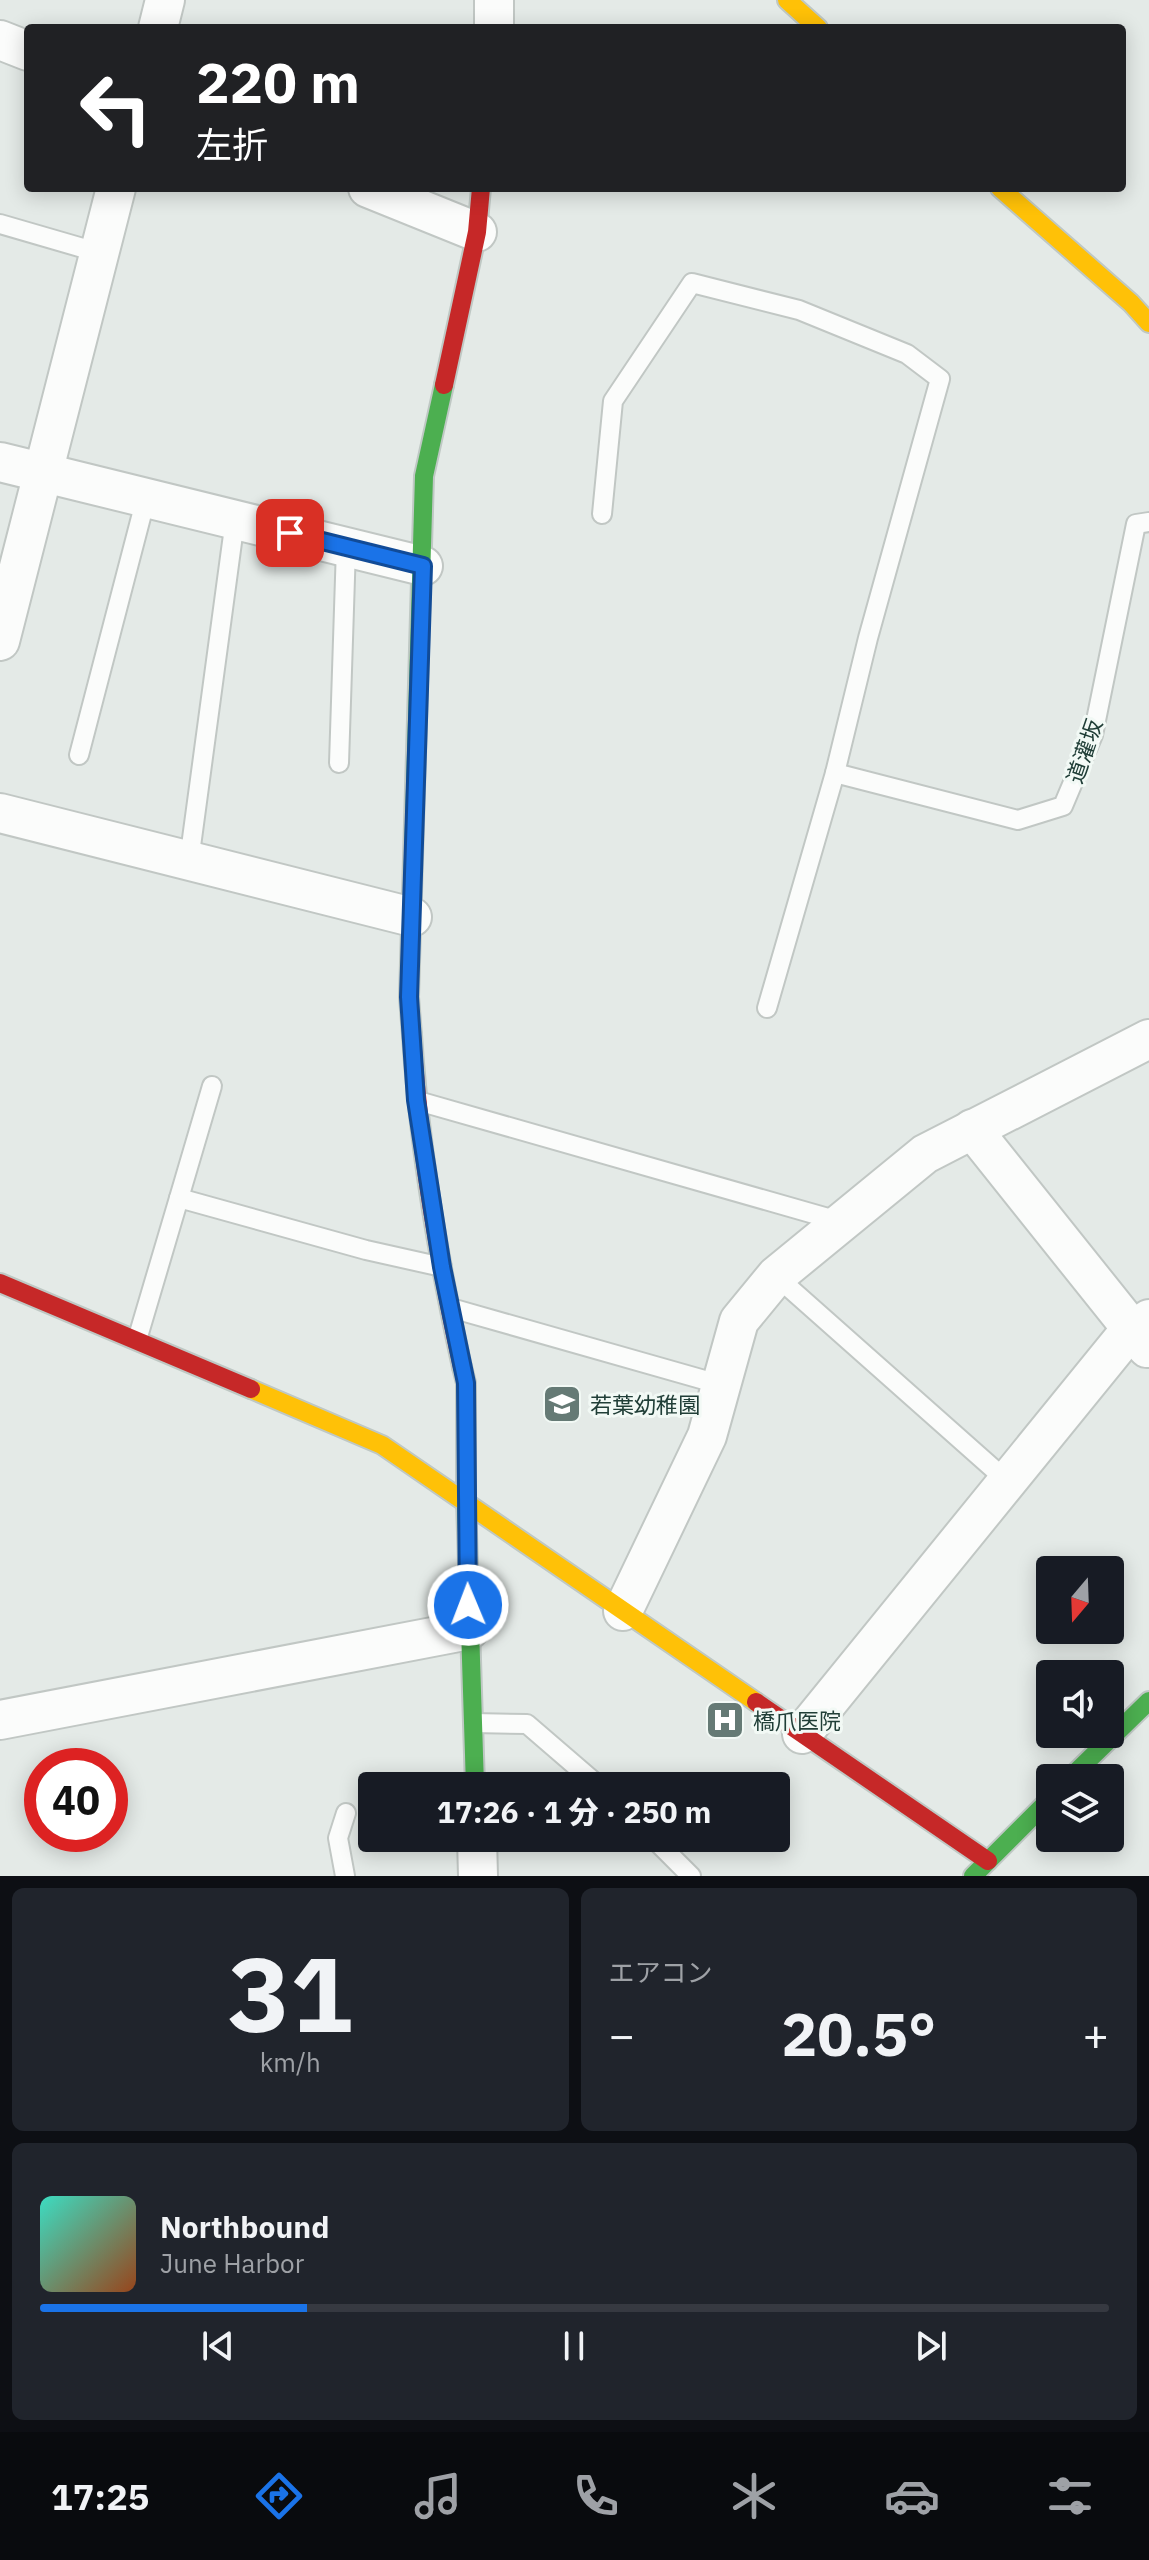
<!DOCTYPE html>
<html lang="ja">
<head>
<meta charset="utf-8">
<style>
	body { margin:0; font-family:"IBM Plex Sans","Noto Sans JP",sans-serif; background:#20242c; color:#f1f3f6; height:100vh; display:flex; flex-direction:column; font-size:30px; white-space:nowrap }
	* { box-sizing:border-box; margin:0 }
	p { font-size:26px; color:#9ea1a6 }
	.icon { flex:none; width:44px; height:44px; fill:none; stroke:currentColor; stroke-width:2; stroke-linecap:round; stroke-linejoin:round }
	.map { position:relative; height:1876px; overflow:hidden }
	.details { display:flex; flex-direction:column; gap:12px; padding:12px; background:#0d0f14; flex:1 }
	.details>* { flex:none }
	.guide { position:absolute; left:24px; top:24px; width:1102px; height:168px; border-radius:8px; box-shadow:0 4px 20px #0003; background:#202124; color:#fff; overflow:hidden }
	.needle { width:52px; rotate:199deg }
	.tools { position:absolute; left:1036px; top:1556px; display:grid; gap:16px }
	.tools a { display:grid; place-items:center; width:88px; height:88px; border-radius:8px; background:#171b24; box-shadow:0 4px 20px #0003; font-size:40px }
	.speed { position:absolute; left:24px; top:1748px; display:flex; gap:16px; font-size:40px; font-weight:700; text-align:center }
	.speed>* { display:grid; place-content:center; width:104px; height:104px; border-radius:50%; background:#171b24; box-shadow:0 4px 20px #0003; line-height:1 }
	.speed .limit { border:12px solid #d22; background:#fff; color:#111 }
	.pin { position:absolute; display:grid; place-items:center; width:68px; height:68px; color:#fff; margin:-34px; border-radius:16px; box-shadow:0 4px 12px #0006 }
	.me { position:absolute; width:88px; margin:-44px; rotate:359deg; stroke-linejoin:round; filter:drop-shadow(0 0 6px #0008) }
	.turn { display:flex; align-items:center; gap:28px; height:168px; padding:0 40px; font-size:36px }
	.turn .icon { width:104px; height:104px; stroke-width:2.5 }
	.turn b { display:block; font-size:56px; line-height:68px }
	.big { font-size:60px; font-weight:800; line-height:1.1 }
	.details .card { flex:1; display:flex; flex-direction:column; justify-content:center; gap:12px; min-width:0; padding:0 28px; border-radius:12px; background:#20242c }
	.details .dial { align-items:center; gap:0 }
	.dial b { font-size:104px; line-height:1 }
	.song { display:flex; align-items:center; gap:24px }
	.cover { width:96px; height:96px; border-radius:12px; background:linear-gradient(135deg,hsl(170 70% 55%),hsl(20 70% 35%)) }
	.played { height:8px; border-radius:4px; background:linear-gradient(90deg,#1a73e8 25%,#363941 25%) }
	.keys { display:flex; justify-content:space-around; direction:ltr }
	.heat { display:flex; justify-content:space-between; align-items:center; font-size:44px; direction:ltr }
	.details .tiles { flex:1; display:grid; gap:12px; grid-template-columns:1fr 1fr }
	.card:last-child { grid-column:span 2 }
	.trip { position:absolute; left:358px; top:1772px; width:432px; height:80px; border-radius:8px; background:#171b24; box-shadow:0 4px 20px #0003; font-weight:800; line-height:80px; text-align:center }
	.tabs { display:flex; height:128px; justify-content:space-around; align-items:center; background:#090b0e; color:#9ea1a6 }
	.tabs .icon { width:56px; height:56px }
	.tabs .current { color:#1a73e8 }
	.tabs b { font-size:36px; color:#f1f3f6 }
	.map>svg:first-child { display:block }
	.lines { fill:none; stroke-linecap:round; stroke-linejoin:round }
	.lane-casing { stroke:#c1c7c4; stroke-width:22 }
	.street-casing { stroke:#c1c7c4; stroke-width:42 }
	.fast-casing { stroke:#bfc8c4; stroke-width:22 }
	.slow-casing { stroke:#bfc8c4; stroke-width:22 }
	.jam-casing { stroke:#bfc8c4; stroke-width:22 }
	.lane { stroke:#fbfcfb; stroke-width:18 }
	.street { stroke:#fbfcfb; stroke-width:38 }
	.fast { stroke:#4caf50; stroke-width:18 }
	.slow { stroke:#ffc107; stroke-width:18 }
	.jam { stroke:#c62828; stroke-width:18 }
	.route-casing { stroke:#114b97; stroke-width:20 }
	.route { stroke:#1a73e8; stroke-width:14 }
	.labels { text-anchor:middle; dominant-baseline:central; stroke-width:6; stroke-linejoin:round; paint-order:stroke }
	.street-label { font-size:22px; fill:#203e37; stroke:#f2f9f5 }
	.poi-label { font-size:22px; fill:#203e37; stroke:#f2f9f5; text-anchor:start }
</style>
</head>
<body>
<div class="map">
<svg width="1149" height="1876" viewBox="0 0 1149 1876">
	<rect width="100%" height="100%" fill="#e4eae7"/>
	<g class="lines">
		<defs>
			<g id="lane">
				<path d="M 0,224 L 100,253"/>
				<path d="M 602,514 L 613,401 L 692,283 L 799,310 L 907,354 L 940,379 L 868,638 L 835,773 L 767,1008"/>
				<path d="M 79,755 L 146,498"/>
				<path d="M 339,763 L 346,547"/>
				<path d="M 835,773 L 1018,820 L 1063,806 L 1093,735 L 1136,524 L 1149,522"/>
				<path d="M 189,861 L 235,520"/>
				<path d="M 418,1101 L 842,1222"/>
				<path d="M 179,1198 L 212,1086"/>
				<path d="M 776,1276 L 1006,1480"/>
				<path d="M 451,1308 L 722,1385"/>
				<path d="M 137,1340 L 179,1198 L 366,1250 L 442,1267"/>
				<path d="M 473,1723 L 527,1724 L 599,1786"/>
				<path d="M 653,1838 L 691,1876"/>
				<path d="M 345,1876 L 338,1838 L 346,1813"/>
			</g>
			<g id="street">
				<path d="M 158,28 L 165,0"/>
				<path d="M 494,28 L 494,0"/>
				<path d="M 0,40 L 28,51"/>
				<path d="M 368,188 L 477,232"/>
				<path d="M 0,462 L 423,566"/>
				<path d="M 0,641 L 116,188"/>
				<path d="M 0,813 L 412,917"/>
				<path d="M 972,1129 L 1147,1348"/>
				<path d="M 623,1611 L 707,1436 L 739,1321 L 776,1276 L 925,1154 L 1149,1039"/>
				<path d="M 0,1720 L 469,1630"/>
				<path d="M 802,1734 L 1123,1339 L 1149,1319"/>
				<path d="M 477,1838 L 478,1876"/>
			</g>
			<g id="fast">
				<path d="M 412,1035 L 409,997 L 424,476 L 444,385"/>
				<path d="M 462,1367 L 466,1383 L 466,1501 L 475,1786"/>
				<path d="M 1070,1778 L 1149,1701"/>
				<path d="M 973,1876 L 1050,1799"/>
			</g>
			<g id="slow">
				<path d="M 787,0 L 818,28"/>
				<path d="M 1000,188 L 1131,303 L 1149,323"/>
				<path d="M 251,1389 L 382,1445 L 756,1702"/>
			</g>
			<g id="jam">
				<path d="M 444,385 L 477,232 L 481,188"/>
				<path d="M 412,1035 C 419,1146 438,1258 462,1367"/>
				<path d="M 0,1283 L 251,1389"/>
				<path d="M 756,1702 L 988,1861"/>
			</g>
		</defs>
		<!-- lane casing -->
		<use href="#lane" class="lane-casing"/>
		<!-- street casing -->
		<use href="#street" class="street-casing"/>
		<!-- fast casing -->
		<use href="#fast" class="fast-casing"/>
		<!-- slow casing -->
		<use href="#slow" class="slow-casing"/>
		<!-- jam casing -->
		<use href="#jam" class="jam-casing"/>
		<!-- lane -->
		<use href="#lane" class="lane"/>
		<!-- street -->
		<use href="#street" class="street"/>
		<!-- fast -->
		<use href="#fast" class="fast"/>
		<!-- slow -->
		<use href="#slow" class="slow"/>
		<!-- jam -->
		<use href="#jam" class="jam"/>
	</g>
	<g class="lines">
		<defs>
			<path id="route" d="M 290,533 L 423,566 L 409,997 L 416,1100 L 442,1267 L 466,1383 L 468,1605"/>
		</defs>
		<!-- route casing -->
		<use href="#route" class="route-casing"/>
		<!-- route -->
		<use href="#route" class="route"/>
	</g>
	<!-- icons -->
	<defs>
		<symbol id="school-square" viewBox="-11 -11 22 22"><rect x="-9" y="-9" width="18" height="18" rx="4" fill="#657a75" stroke="#f2f9f5"/><path d="M0-5L7-2L0 1L-7-2ZM-4 1L0 2.5L4 1V4Q0 6-4 4Z" fill="#fff"/></symbol>
		<symbol id="hospital-square" viewBox="-11 -11 22 22"><rect x="-9" y="-9" width="18" height="18" rx="4" fill="#657a75" stroke="#f2f9f5"/><path d="M-5-5h3v3.5h4V-5h3V5h-3V1.5h-4V5h-3Z" fill="#fff"/></symbol>
	</defs>
	<g fill-rule="evenodd">
		<use href="#school-square" x="540" y="1382" width="44" height="44"/>
		<use href="#hospital-square" x="703" y="1698" width="44" height="44"/>
	</g>
	<g class="labels">
		<!-- street labels -->
		<g class="street-label">
			<text transform="translate(1084 751) rotate(-71)">道灌坂</text>
		</g>
		<!-- poi labels -->
		<g class="poi-label">
			<text x="590" y="1404">若葉幼稚園</text>
			<text x="753" y="1720">橋爪医院</text>
		</g>
	</g>
</svg>
<div class="tools">
<a><svg class="needle" viewBox="-14 -14 28 28"><path d="M0-13l5 13h-10z" fill="#e53935"/><path d="M0 13l5-13h-10z" fill="#9ea1a6"/></svg></a>
<a><svg class="icon" aria-label="sound" viewBox="0 0 24 24"><path d="M4 9h4l5-4v14l-5-4H4zM17 9q2 3 0 6"/></svg></a>
<a><svg class="icon" aria-label="layers" viewBox="0 0 24 24"><path d="M12 4l9 5-9 5-9-5zM3 14l9 5 9-5"/></svg></a>
</div>
<div class="speed"><div class="limit">40</div></div>
<div class="pin" style="left:290px;top:533px;background:#d93025"><svg class="icon" aria-label="arrive" viewBox="0 0 24 24"><path d="M6 21V4h12l-3 4 3 4H6"/></svg></div>
<svg class="me" style="left:468px;top:1605px" viewBox="-20 -20 40 40"><circle r="17" fill="#1a73e8" stroke="#fff" stroke-width="3"/><path d="M0-11L8 9 0 5-8 9z" fill="#fff"/></svg>
<div class="trip">17:26 · 1 分 · 250 m</div>
<div class="guide">
<div class="turn"><svg class="icon" aria-label="left" viewBox="0 0 24 24"><path d="M17 20v-9H6M10 6l-5 5 5 5"/></svg><div><b>220 m</b>左折</div></div>
</div>
</div>
<section class="details">
<div class="tiles">
<div class="card dial"><b>31</b><p>km/h</p></div>
<div class="card"><p>エアコン</p>
<div class="heat"><a>−</a><b class="big">20.5°</b><a>+</a></div>
</div>
<div class="card">
<div class="song"><i class="cover"></i><div><b>Northbound</b><p>June Harbor</p></div></div>
<div class="played"></div>
<div class="keys"><svg class="icon" aria-label="previous" viewBox="0 0 24 24"><path d="M18 5L8 12l10 7zM5 5v14"/></svg><svg class="icon" aria-label="pause" viewBox="0 0 24 24"><path d="M8 5v14M16 5v14"/></svg><svg class="icon" aria-label="next" viewBox="0 0 24 24"><path d="M6 5l10 7-10 7zM19 5v14"/></svg></div>
</div>
</div>
</section>
<nav class="tabs">
<b>17:25</b>
<svg class="icon current" aria-label="directions" viewBox="0 0 24 24"><path d="M12 3l9 9-9 9-9-9zM9 14v-3h6M13 9l2 2-2 2"/></svg>
<svg class="icon" aria-label="music" viewBox="0 0 24 24"><path d="M9 18V5l10-2v13"/><circle cx="6" cy="18" r="3"/><circle cx="16" cy="16" r="3"/></svg>
<svg class="icon" aria-label="phone" viewBox="0 0 24 24"><path d="M5 4h4l2 5-3 2q2 4 5 5l2-3 5 2v4C11 20 4 13 5 4z"/></svg>
<svg class="icon" aria-label="climate" viewBox="0 0 24 24"><path d="M12 3v18M4 7l16 10M4 17L20 7"/></svg>
<svg class="icon" aria-label="car" viewBox="0 0 24 24"><path d="M5 17H2v-5l4-1 3-4h7l3 4 3 1v5h-3M9 17h6M6 11h13"/><circle cx="7" cy="17" r="2"/><circle cx="17" cy="17" r="2"/></svg>
<svg class="icon" aria-label="filters" viewBox="0 0 24 24"><path d="M4 7h16M4 17h16"/><circle cx="9" cy="7" r="2"/><circle cx="15" cy="17" r="2"/></svg>
</nav>
</body>
</html>
